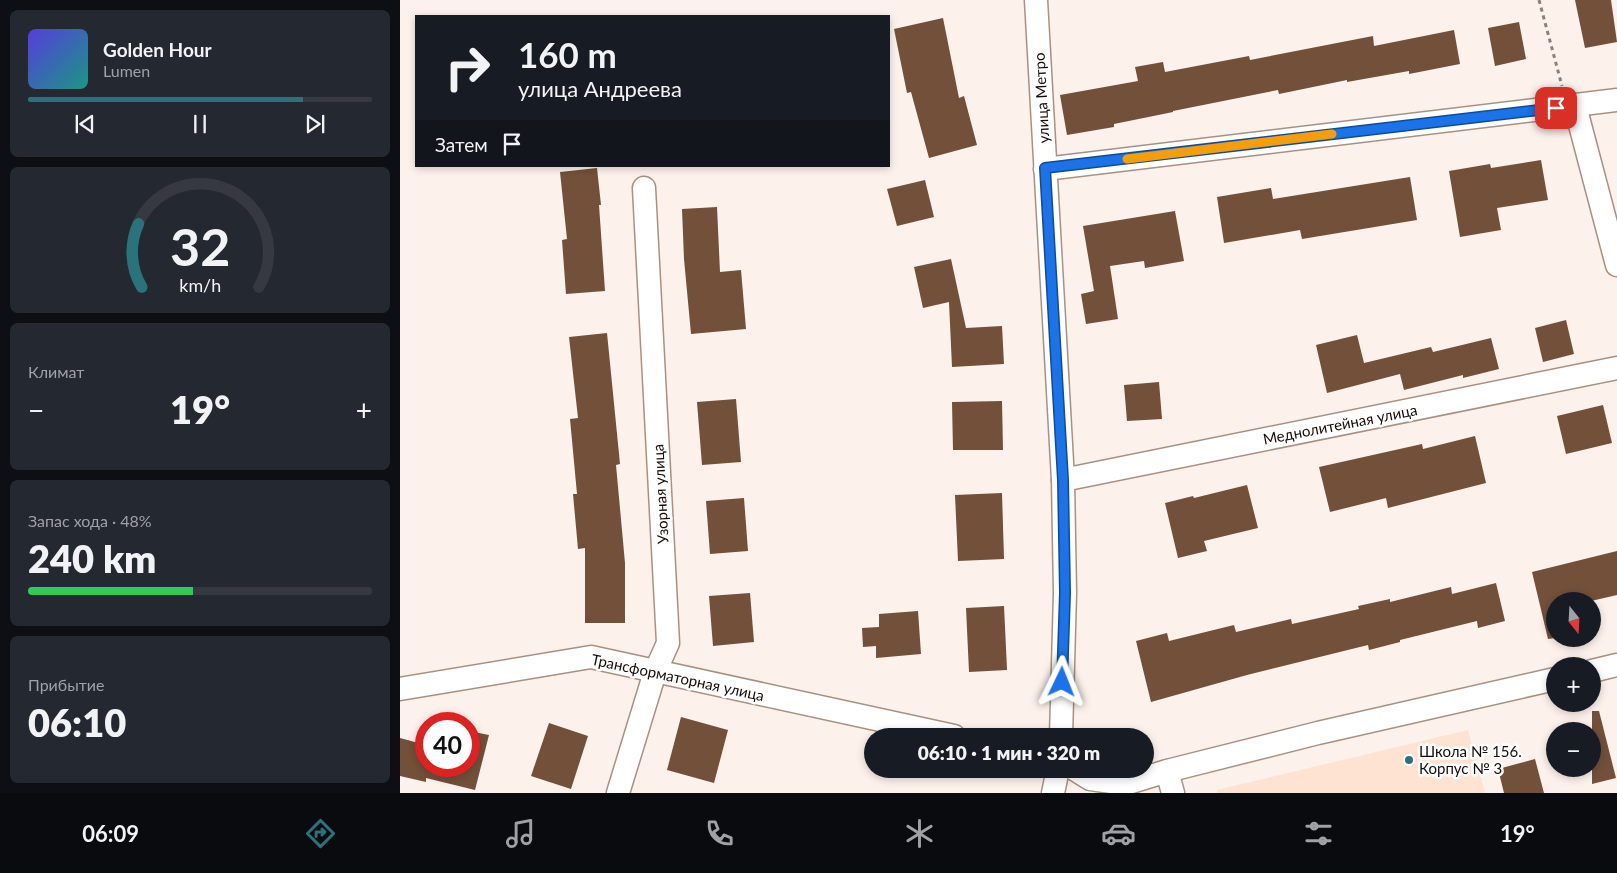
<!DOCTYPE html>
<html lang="ru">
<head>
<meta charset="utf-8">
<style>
	body { margin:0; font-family:Lato,sans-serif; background:#242831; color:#f1f3f6; height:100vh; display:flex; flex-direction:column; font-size:19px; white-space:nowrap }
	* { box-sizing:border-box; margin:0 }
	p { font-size:16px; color:#9ea1a6 }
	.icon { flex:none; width:28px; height:28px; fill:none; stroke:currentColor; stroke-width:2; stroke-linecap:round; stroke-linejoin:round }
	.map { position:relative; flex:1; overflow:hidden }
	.details { display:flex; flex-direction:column; gap:10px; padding:10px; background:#0d0f14; width:400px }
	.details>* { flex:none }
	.guide { position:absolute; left:15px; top:15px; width:475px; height:152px; border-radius:0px; box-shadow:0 2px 8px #0003; background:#171b24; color:#f1f3f6; overflow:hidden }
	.needle { width:32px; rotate:162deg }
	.tools { position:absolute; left:1146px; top:592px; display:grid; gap:10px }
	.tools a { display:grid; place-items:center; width:55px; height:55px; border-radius:50%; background:#171b24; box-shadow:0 2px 8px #0003; font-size:25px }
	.speed { position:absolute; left:15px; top:712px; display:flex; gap:10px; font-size:25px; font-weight:700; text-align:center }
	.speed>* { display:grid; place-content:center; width:65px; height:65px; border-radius:50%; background:#171b24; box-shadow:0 2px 8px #0003; line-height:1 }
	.speed .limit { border:8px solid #d22; background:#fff; color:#111 }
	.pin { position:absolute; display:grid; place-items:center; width:42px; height:42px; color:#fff; margin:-21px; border-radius:10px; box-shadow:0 2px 8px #0006 }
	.me { position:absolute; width:55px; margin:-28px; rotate:2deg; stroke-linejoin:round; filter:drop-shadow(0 0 4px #0008) }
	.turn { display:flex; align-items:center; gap:18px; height:105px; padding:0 20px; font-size:22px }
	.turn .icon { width:65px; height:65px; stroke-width:2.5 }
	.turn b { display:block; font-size:35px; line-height:42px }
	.then { display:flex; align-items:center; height:48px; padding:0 20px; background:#0003; gap:10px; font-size:19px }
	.big { font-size:38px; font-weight:800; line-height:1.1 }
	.details .widget { flex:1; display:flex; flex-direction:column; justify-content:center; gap:8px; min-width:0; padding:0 18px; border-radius:8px; background:#242831 }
	.details .dial { align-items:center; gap:0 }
	.dial svg { height:130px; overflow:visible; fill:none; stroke:#363941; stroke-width:7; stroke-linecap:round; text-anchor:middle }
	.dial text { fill:#f1f3f6; stroke:none }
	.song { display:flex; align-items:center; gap:15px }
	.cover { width:60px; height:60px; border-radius:8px; background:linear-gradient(135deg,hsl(250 70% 55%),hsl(170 70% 35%)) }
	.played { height:5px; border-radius:2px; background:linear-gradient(90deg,#29737a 80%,#363941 80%) }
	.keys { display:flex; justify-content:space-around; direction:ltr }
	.heat { display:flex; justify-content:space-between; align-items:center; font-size:28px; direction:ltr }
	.charge { height:8px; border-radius:4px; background:linear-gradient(90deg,#34c759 48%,#363941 0) }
	.trip { position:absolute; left:464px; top:728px; width:290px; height:50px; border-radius:25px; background:#171b24; box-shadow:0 2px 8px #0003; font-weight:800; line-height:50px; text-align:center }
	.tabs { display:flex; height:80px; justify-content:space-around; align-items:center; background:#090b0e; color:#9ea1a6 }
	.tabs .icon { width:35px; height:35px }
	.tabs .selected { color:#29737a }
	.tabs b { font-size:22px; color:#f1f3f6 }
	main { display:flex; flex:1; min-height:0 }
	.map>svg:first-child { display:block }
	.built { fill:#fee3d3 }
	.building { fill:#72503a }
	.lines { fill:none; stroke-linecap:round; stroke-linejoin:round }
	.minor-casing { stroke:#a99182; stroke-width:25 }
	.path { stroke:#8b817b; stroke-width:3; stroke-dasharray:4 4; stroke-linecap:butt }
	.minor { stroke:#fff; stroke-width:22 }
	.route-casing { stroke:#114b97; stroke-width:12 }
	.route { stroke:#1a73e8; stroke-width:9 }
	.slow { stroke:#f59e0b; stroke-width:9 }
	.poi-dot { fill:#29737a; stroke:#fff; stroke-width:2 }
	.labels { text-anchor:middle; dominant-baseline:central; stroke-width:5; stroke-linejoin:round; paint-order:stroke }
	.street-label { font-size:15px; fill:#160d08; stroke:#fff }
	.poi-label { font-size:15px; fill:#160d08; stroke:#fff; text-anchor:start }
</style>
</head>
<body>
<main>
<section class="details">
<div class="widget">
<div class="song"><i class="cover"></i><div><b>Golden Hour</b><p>Lumen</p></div></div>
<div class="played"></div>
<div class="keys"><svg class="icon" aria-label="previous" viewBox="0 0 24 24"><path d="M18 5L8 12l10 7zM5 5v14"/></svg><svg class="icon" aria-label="pause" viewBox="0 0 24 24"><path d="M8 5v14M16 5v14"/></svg><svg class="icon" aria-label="next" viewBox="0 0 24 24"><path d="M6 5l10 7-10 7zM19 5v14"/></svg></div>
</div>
<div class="widget dial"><svg viewBox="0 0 100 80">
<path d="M14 69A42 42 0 1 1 86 69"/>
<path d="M14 69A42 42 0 0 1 12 30" stroke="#29737a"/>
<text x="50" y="56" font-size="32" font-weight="700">32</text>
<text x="50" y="72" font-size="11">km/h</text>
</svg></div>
<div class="widget"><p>Климат</p>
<div class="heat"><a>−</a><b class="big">19°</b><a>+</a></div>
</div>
<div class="widget"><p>Запас хода · 48%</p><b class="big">240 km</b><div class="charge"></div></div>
<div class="widget"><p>Прибытие</p><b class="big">06:10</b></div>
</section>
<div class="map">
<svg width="1217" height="793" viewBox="0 0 1217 793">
	<rect width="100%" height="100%" fill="#fcf1eb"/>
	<!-- built -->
	<path class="built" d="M 1068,730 L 1085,793 L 817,793 L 817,790 Z"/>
	<!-- building -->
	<g class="building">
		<path d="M 1175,0 L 1211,0 L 1217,42 L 1185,48 Z"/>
		<path d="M 543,18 L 559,98 L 564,96 L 577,145 L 529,158 L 511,92 L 507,93 L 494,29 Z"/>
		<path d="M 1119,22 L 1126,59 L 1095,66 L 1088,28 Z"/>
		<path d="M 1054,30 L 1060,64 L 1009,74 L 1009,71 L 947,82 L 947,80 L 879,94 L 878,90 L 773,111 L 773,112 L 714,124 L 714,127 L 667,135 L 660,95 L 738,81 L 735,67 L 763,62 L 765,72 L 849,56 L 850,60 L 973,36 L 974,46 Z"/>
		<path d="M 1141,160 L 1148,200 L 1097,208 L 1101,230 L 1060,237 L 1049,171 L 1090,164 L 1091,168 Z"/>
		<path d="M 197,168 L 201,205 L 199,205 L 205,291 L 166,294 L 162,240 L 167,239 L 160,172 Z"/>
		<path d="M 1010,177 L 1017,220 L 902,239 L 900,230 L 824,243 L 817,197 L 871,188 L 873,199 Z"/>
		<path d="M 525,180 L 534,217 L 497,226 L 487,189 Z"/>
		<path d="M 317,207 L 320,272 L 341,270 L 346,329 L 291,334 L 284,259 L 282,209 Z"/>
		<path d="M 775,211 L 784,261 L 745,268 L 744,261 L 710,266 L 718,319 L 686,324 L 681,294 L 694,291 L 683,226 Z"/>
		<path d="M 551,259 L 566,328 L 602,326 L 604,364 L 552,367 L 549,302 L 523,308 L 514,267 Z"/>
		<path d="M 1166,320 L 1174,354 L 1143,362 L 1135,328 Z"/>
		<path d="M 207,333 L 220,464 L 216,465 L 225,563 L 225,623 L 185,623 L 185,548 L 178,549 L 173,494 L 177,494 L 170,419 L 178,418 L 169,337 Z"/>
		<path d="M 957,335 L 964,363 L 1031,347 L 1033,352 L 1091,338 L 1099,369 L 1063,378 L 1063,375 L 1004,390 L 1000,374 L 927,393 L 916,345 Z"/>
		<path d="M 759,382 L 762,419 L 727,421 L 724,385 Z"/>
		<path d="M 336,399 L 341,462 L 302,465 L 297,402 Z"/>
		<path d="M 602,401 L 603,450 L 553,450 L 552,402 Z"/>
		<path d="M 1203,405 L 1212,443 L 1166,454 L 1157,416 Z"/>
		<path d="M 1075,436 L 1086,483 L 988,508 L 986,498 L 930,512 L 919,467 L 1022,444 L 1023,449 Z"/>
		<path d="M 847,485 L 858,528 L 804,541 L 807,551 L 778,558 L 765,503 L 793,496 L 794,498 Z"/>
		<path d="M 602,493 L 604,559 L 558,561 L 555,495 Z"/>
		<path d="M 344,498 L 348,551 L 310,554 L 306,501 Z"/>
		<path d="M 1217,551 L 1217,595 L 1191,601 L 1155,601 L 1155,638 L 1148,639 L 1132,572 Z"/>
		<path d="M 1096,583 L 1105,621 L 1078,628 L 1077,621 L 1000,640 L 1000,642 L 969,650 L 968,645 L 847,675 L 751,702 L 736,641 L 767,633 L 769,641 L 834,625 L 836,632 L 891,619 L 892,624 L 959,609 L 958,606 L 990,599 L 990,602 L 1051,587 L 1052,594 Z"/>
		<path d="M 350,593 L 354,642 L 313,646 L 309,596 Z"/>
		<path d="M 604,606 L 607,670 L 569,672 L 566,608 Z"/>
		<path d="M 518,611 L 521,654 L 476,658 L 476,646 L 463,647 L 462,628 L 479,627 L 479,614 Z"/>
		<path d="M 1192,711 L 1199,711 L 1216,778 L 1192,784 Z"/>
		<path d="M 281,717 L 328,730 L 314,783 L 267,770 Z"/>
		<path d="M 149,723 L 188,736 L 171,789 L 131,776 Z"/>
		<path d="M 69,731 L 89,735 L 75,790 L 26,778 L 26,782 L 0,776 L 0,738 L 26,745 L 26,766 L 69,766 Z"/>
		<path d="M 1135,759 L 1144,793 L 1104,793 L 1098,769 Z"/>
	</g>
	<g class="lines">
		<defs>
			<g id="minor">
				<path d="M 636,0 L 663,480 L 665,593 L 661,736"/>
				<path d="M 1175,106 L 1217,265"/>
				<path d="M 645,169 L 1217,100"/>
				<path d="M 663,480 L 1217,368"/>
				<path d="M 1192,671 L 1217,665"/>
				<path d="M 0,689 L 191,657 L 554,736"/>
				<path d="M 674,769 L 690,779 L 725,784 L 767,771 L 918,733 L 1155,679"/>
				<path d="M 767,771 L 773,793"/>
				<path d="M 218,793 L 255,672 L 268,643 L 244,188"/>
				<path d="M 653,793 L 658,769"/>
			</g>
		</defs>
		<!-- minor casing -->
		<use href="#minor" class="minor-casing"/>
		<!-- path -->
		<path class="path" d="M 1139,0 L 1162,86"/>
		<!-- minor -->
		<use href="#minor" class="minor"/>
	</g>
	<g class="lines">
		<defs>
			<path id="route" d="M 662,682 L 665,593 L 663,480 L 645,168 L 1156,108"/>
		</defs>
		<!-- route casing -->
		<use href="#route" class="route-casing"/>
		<!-- route -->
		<use href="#route" class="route"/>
		<!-- slow -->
		<path class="slow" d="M 727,159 L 932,134"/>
	</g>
	<!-- markers -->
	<circle class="poi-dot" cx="1009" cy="760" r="5"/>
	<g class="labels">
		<!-- street labels -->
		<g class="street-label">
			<text transform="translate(641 98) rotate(-93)">улица Метро</text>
			<text transform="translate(940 424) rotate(-11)">Меднолитейная улица</text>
			<text transform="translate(260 494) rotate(-93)">Узорная улица</text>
			<text transform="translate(278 677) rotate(12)">Трансформаторная улица</text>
		</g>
		<!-- poi labels -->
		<g class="poi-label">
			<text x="1019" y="751">Школа № 156.<tspan x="1019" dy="17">Корпус № 3</tspan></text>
		</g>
	</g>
</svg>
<div class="tools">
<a><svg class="needle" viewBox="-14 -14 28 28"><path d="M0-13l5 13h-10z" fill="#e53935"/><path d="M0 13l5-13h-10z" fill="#9ea1a6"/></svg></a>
<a>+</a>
<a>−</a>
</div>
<div class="speed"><div class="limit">40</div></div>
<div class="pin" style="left:1156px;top:108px;background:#d93025"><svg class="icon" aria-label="arrive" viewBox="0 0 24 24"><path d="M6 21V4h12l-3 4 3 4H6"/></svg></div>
<svg class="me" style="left:662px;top:682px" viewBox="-20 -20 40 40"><path d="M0-17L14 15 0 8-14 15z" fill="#1a73e8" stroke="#fff" stroke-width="4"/></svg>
<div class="trip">06:10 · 1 мин · 320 m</div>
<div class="guide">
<div class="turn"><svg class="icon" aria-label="right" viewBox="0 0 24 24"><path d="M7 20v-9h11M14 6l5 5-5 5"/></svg><div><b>160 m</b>улица Андреева</div></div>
<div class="then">Затем<svg class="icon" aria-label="arrive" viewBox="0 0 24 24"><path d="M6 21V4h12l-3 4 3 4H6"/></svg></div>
</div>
</div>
</main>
<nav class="tabs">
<b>06:09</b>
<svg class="icon selected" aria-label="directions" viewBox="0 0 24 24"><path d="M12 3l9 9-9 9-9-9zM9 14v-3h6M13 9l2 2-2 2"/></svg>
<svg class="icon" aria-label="music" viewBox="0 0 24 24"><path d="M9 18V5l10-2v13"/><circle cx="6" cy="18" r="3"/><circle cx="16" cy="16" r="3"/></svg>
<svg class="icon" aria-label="phone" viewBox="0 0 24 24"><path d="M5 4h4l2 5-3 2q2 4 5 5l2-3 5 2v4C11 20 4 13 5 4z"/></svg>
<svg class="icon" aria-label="climate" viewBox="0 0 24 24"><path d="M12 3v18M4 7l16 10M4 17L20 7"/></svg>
<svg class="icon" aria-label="car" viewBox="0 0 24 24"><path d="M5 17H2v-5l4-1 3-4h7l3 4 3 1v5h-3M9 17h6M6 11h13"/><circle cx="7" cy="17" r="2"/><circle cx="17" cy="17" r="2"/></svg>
<svg class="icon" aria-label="filters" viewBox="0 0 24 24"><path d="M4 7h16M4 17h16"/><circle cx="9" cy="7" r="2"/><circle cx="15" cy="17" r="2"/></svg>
<b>19°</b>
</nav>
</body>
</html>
